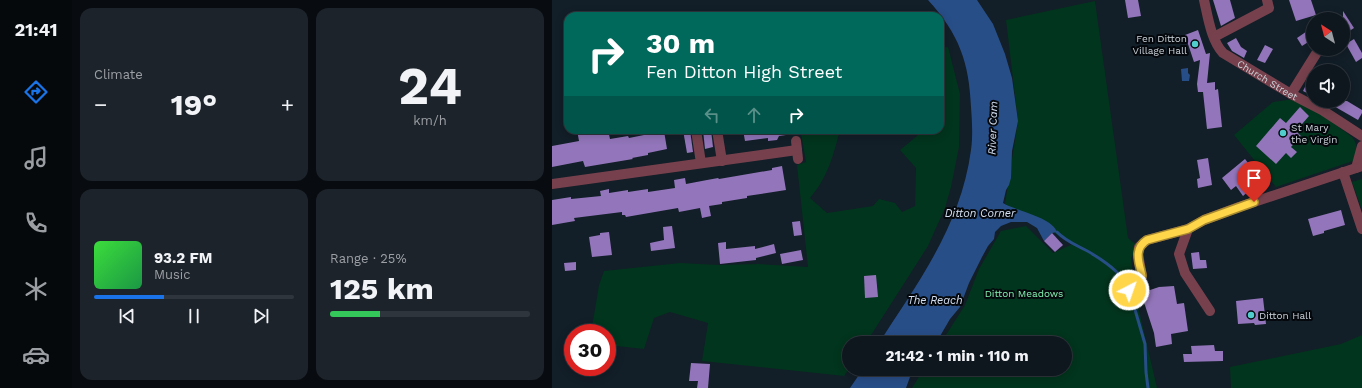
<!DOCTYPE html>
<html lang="en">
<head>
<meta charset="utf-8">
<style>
	body { margin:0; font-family:"Work Sans",sans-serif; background:#1c232b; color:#f1f3f6; height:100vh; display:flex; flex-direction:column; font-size:15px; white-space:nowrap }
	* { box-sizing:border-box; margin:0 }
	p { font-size:13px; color:#9b9fa4 }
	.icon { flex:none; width:22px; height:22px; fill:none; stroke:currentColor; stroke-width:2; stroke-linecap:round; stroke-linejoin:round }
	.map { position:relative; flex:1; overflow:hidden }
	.drawer { display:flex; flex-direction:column; gap:8px; padding:8px; background:#080c10; width:480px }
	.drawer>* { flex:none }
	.guide { position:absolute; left:12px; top:12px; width:380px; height:122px; border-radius:12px; box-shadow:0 2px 10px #0003,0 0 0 1px #2e353c; background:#00695c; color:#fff; overflow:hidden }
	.needle { width:26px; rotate:324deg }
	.controls { position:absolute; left:754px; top:12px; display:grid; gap:8px }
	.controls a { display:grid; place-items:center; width:44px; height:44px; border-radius:50%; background:#0e161e; box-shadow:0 2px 10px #0003,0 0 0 1px #2e353c; font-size:20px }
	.speed { position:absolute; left:12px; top:324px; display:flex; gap:8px; font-size:20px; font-weight:700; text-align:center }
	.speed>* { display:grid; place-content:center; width:52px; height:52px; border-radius:50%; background:#0e161e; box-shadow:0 2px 10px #0003,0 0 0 1px #2e353c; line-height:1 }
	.speed .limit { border:6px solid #d22; background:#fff; color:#111 }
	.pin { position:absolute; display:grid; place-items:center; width:34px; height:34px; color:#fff; margin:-41px -17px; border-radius:50% 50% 50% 0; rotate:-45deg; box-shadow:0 0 4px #0007 }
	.pin .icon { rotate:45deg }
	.me { position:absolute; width:44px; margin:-22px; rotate:41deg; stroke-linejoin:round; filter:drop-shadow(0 0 3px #0008) }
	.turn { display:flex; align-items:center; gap:14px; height:84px; padding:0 16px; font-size:18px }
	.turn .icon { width:52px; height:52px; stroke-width:2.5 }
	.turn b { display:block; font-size:28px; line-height:34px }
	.lanes { display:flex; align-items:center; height:38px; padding:0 16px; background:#0003; justify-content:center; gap:20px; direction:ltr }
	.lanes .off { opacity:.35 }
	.big { font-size:30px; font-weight:700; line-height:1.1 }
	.drawer .tile { flex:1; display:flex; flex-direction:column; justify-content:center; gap:6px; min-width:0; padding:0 14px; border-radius:12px; background:#1c232b }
	.drawer .dial { align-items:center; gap:0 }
	.dial b { font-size:52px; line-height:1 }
	.song { display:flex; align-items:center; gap:12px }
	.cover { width:48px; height:48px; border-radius:6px; background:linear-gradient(135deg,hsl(120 70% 55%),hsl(140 70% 35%)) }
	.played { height:4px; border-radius:2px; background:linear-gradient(90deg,#1a73e8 35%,#2e353c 35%) }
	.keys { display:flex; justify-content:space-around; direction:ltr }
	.heat { display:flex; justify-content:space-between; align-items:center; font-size:22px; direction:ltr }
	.charge { height:6px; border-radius:3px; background:linear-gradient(90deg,#34c759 25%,#2e353c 0) }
	.drawer .tiles { flex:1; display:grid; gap:8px; grid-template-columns:repeat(2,1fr) }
	.trip { position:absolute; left:290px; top:336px; width:230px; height:40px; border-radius:20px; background:#0e161e; box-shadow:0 2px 10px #0003,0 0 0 1px #2e353c; font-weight:700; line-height:40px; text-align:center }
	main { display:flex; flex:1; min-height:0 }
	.dock { display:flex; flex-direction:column; width:72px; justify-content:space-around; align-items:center; background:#06090c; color:#9b9fa4 }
	.dock .icon { width:28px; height:28px }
	.dock .active { color:#1a73e8 }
	.dock b { font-size:18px; color:#f1f3f6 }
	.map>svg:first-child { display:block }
	.green { fill:#02351d }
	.water { fill:#284e88 }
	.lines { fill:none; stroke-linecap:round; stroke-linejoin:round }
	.stream { stroke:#284e88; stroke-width:3 }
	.building { fill:#9275ba }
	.minor { stroke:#76414c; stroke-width:10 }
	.route-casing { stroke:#a68a30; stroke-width:10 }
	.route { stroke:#ffd54a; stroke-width:7 }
	.poi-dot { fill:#52cdce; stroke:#04080c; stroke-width:1.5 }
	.labels { text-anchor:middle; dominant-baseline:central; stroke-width:4; stroke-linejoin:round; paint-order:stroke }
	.poi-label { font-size:10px; fill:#cbd2d9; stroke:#04080c; text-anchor:start }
	.street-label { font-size:10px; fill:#cbd2d9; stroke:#04080c }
	.park-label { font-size:10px; fill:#81f0b0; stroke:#04080c }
	.water-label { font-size:11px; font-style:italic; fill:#d5e0f2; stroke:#04080c }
</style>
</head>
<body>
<main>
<nav class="dock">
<b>21:41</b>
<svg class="icon active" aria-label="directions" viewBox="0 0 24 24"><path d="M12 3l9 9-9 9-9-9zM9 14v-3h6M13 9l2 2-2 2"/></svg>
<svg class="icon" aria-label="music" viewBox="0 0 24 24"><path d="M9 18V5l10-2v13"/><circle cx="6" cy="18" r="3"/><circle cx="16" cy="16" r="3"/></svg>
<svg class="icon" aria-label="phone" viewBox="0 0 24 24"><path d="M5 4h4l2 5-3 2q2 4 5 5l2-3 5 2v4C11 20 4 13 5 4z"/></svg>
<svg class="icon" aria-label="climate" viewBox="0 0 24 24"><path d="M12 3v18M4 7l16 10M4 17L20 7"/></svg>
<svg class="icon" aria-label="car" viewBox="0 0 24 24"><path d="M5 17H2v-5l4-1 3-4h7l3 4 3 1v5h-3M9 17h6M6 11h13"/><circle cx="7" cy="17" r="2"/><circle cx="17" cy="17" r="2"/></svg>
</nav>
<section class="drawer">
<div class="tiles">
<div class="tile"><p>Climate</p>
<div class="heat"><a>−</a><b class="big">19°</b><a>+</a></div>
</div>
<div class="tile dial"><b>24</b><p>km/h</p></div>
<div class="tile">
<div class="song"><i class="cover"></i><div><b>93.2 FM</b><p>Music</p></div></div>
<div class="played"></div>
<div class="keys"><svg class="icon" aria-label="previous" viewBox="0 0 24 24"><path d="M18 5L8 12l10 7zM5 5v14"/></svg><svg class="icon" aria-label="pause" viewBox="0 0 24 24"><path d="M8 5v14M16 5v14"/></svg><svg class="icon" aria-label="next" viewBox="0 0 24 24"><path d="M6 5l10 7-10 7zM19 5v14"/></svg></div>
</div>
<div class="tile"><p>Range · 25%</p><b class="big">125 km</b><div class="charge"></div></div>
</div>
</section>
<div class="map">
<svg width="810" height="388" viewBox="0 0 810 388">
	<rect width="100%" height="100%" fill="#121e28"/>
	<!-- green -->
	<g class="green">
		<path d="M 543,1 L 576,238 L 587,247 L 579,258 L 582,286 L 579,284 L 585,302 L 605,388 L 360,388 L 372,369 L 513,369 L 513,343 L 389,343 L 413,305 L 427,269 L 449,231 L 474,226 L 501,253 L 521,244 L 453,204 L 466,121 L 454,20 Z"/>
		<path d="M 396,47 L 408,94 L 407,147 L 399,187 L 393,208 L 376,246 L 314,343 L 297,343 L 297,369 L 292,376 L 150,361 L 156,323 L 118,312 L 102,318 L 92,349 L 55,345 L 55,333 L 39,333 L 47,285 L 52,271 L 128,263 L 167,265 L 206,264 L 256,267 L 245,165 L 254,162 L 249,133 L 241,135 L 240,130 L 288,130 C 281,156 276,177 258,198 L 275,213 L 321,206 L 327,199 L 343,203 L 350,212 L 363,206 L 364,168 L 348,150 L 365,136 L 366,130 L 388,130 L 388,48 Z"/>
		<path d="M 742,99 L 771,115 L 800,137 C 807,145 804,151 801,161 L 724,187 L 682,135 L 721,102 Z"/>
		<path d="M 810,179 L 810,210 L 800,182 Z"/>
		<path d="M 810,335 L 810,388 L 679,388 L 678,367 L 789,344 Z"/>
	</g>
	<!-- water -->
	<g class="water">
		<path d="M 376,0 L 425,0 L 441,24 L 453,54 L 460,78 L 466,121 L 460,151 L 459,178 L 457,185 L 454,190 L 451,203 C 464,211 500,217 505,232 L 500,233 L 492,241 L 485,228 L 475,222 L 459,222 L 449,226 L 443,232 L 442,239 L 436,246 L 430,257 L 417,283 L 408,307 L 398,319 L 384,343 L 327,343 C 367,281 409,225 419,150 C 421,136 420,121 419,107 C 417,62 407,34 376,0 Z"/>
		<path d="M 636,68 L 636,73 L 638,75 L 637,81 L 630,81 L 629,69 Z"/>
		<path d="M 311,369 L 365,369 L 358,377 L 354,388 L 298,388 Z"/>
	</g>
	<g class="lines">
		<!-- stream -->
		<g class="stream">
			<path d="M 505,232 C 515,243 530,247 542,255 C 555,263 570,274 576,287"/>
			<path d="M 579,296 L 593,344 L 594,372 L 596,388"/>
		</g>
	</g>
	<!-- building -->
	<g class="building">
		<path d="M 573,0 L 586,0 L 589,16 L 576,18 Z"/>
		<path d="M 661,0 L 678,0 L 683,18 L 669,26 Z"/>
		<path d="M 737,0 L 759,0 L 764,15 L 744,21 Z"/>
		<path d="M 791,11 L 802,28 L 791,35 Z"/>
		<path d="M 761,27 L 761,39 L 750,46 L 745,38 Z"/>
		<path d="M 646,30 L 654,54 L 658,53 L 655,83 L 663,82 L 663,90 L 666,89 L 670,127 L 655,129 L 651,92 L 646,92 L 645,84 L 648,60 L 642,62 L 633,35 Z"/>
		<path d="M 684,38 L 689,47 L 695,51 L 692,58 L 680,51 L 675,43 Z"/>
		<path d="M 802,39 L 810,53 L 810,58 L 804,62 L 794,44 Z"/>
		<path d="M 713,45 L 721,49 L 713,63 L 705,60 Z"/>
		<path d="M 761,71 L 761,96 L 751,91 Z"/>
		<path d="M 773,101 L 795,101 L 810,110 L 810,113 L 806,120 Z"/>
		<path d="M 748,107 L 757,116 L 744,131 L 749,136 L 739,147 L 745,152 L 739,158 L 734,153 L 724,164 L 704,146 L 728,118 L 734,123 Z"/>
		<path d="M 25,130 L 56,130 L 58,139 L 76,136 L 77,138 L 112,131 L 115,149 L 96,153 L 96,155 L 80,158 L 81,159 L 33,167 L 31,161 L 0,167 L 0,146 L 27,141 Z"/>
		<path d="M 131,130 L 138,130 L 141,152 L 135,153 Z"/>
		<path d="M 151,130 L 159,130 L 161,147 L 153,149 Z"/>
		<path d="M 191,130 L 234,130 L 234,135 L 227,136 L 225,140 L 216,141 L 216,138 L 193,141 Z"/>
		<path d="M 656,158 L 660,185 L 646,188 L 645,179 L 648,178 L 645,160 Z"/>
		<path d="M 693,159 L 703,172 L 692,181 L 699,189 L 691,196 L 684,186 L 679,190 L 670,178 Z"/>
		<path d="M 230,166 L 234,190 L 195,196 L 195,198 L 170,202 L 170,204 L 157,206 L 159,216 L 150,218 L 148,208 L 127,212 L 126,208 L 74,217 L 73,215 L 70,215 L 70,212 L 22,218 L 23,221 L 0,225 L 0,200 L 19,197 L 19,199 L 49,196 L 48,191 L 57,189 L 57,193 L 76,190 L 76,192 L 96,189 L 96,192 L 123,188 L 122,180 L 133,178 L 134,184 L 155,180 L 166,178 L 167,179 L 220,170 L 220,168 Z"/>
		<path d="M 789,210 L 793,225 L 772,231 L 772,233 L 761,236 L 756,219 Z"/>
		<path d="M 248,221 L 250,235 L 242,236 L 240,222 Z"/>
		<path d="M 120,226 L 123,248 L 99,251 L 98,243 L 112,240 L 111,227 Z"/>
		<path d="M 57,232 L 60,255 L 40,257 L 37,237 L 48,235 L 48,233 Z"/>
		<path d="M 500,233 L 511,245 L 503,252 L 492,241 Z"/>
		<path d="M 174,242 L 174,249 L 203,246 L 203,249 L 222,244 L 224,253 L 204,258 L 204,260 L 168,264 L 166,243 Z"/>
		<path d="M 249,250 L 251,260 L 230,264 L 228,254 Z"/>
		<path d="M 647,252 L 648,260 L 654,260 L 655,268 L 641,269 L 639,253 Z"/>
		<path d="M 24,262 L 24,270 L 13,271 L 12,263 Z"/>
		<path d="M 324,275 L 326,297 L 313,298 L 312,276 Z"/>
		<path d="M 622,286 L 625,304 L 632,303 L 636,331 L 619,334 L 620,344 L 604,347 L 602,333 L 589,293 L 607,287 Z"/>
		<path d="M 711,298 L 714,324 L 703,325 L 702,323 L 686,324 L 684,301 Z"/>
		<path d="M 662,345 L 663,351 L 671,351 L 671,361 L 632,362 L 631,354 L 640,354 L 639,346 Z"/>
		<path d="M 139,363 L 158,364 L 156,388 L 145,388 L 146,381 L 137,381 Z"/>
	</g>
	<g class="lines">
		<!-- minor -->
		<g class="minor">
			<path id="s1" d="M 652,0 C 656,17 659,40 671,53 L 739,94 L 770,110 L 810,136"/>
			<path d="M 662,37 L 717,8 L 715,0"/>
			<path d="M 739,94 L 767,49"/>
			<path d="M 144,130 L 149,163"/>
			<path d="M 165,130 L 170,161"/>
			<path d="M 244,141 L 246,159"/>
			<path d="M 804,168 L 810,146"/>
			<path d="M 791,172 L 810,229"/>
			<path d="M 0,184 L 245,150"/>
			<path d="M 636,229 L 627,254 L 633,273 L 658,311"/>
			<path d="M 577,289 L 585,284 L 590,276 L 586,254 L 587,247 L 595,240 L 636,229 L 652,220 L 687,207 L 810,166"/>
		</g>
	</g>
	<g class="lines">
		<defs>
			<path id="route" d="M 577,290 L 585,284 L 590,276 C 587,262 581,249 595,240 L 636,229 L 652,220 L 702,202"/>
		</defs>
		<!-- route casing -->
		<use href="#route" class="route-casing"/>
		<!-- route -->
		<use href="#route" class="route"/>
	</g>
	<!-- markers -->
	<g class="poi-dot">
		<circle cx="643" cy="44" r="4"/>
		<circle cx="731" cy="133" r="4"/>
		<circle cx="699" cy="315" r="4"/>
	</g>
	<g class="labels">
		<!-- poi labels -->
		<g class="poi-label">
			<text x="635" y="38" text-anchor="end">Fen Ditton<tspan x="635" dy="12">Village Hall</tspan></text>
			<text x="739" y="127">St Mary<tspan x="739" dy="12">the Virgin</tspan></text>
			<text x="707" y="315">Ditton Hall</text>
		</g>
		<!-- street labels -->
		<g class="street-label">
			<text stroke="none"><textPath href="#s1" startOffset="109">Church Street</textPath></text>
		</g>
		<!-- park labels -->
		<g class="park-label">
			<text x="472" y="293">Ditton Meadows</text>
		</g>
		<!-- water labels -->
		<g class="water-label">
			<text transform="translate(441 128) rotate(-88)">River Cam</text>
			<text x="428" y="213">Ditton Corner</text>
			<text x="383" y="300">The Reach</text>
		</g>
	</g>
</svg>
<div class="controls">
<a><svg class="needle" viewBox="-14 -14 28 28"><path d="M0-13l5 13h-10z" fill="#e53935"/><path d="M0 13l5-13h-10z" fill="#9b9fa4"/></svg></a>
<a><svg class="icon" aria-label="sound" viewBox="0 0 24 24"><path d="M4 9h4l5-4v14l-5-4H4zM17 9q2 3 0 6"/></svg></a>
</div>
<div class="speed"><div class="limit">30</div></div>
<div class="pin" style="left:702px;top:202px;background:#d93025"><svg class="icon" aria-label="arrive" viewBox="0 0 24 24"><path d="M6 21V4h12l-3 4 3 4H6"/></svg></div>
<svg class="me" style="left:577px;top:290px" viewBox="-20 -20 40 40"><circle r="17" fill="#ffd54a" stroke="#fff" stroke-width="3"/><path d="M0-11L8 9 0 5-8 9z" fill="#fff"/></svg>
<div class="trip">21:42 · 1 min · 110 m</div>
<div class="guide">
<div class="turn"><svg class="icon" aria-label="right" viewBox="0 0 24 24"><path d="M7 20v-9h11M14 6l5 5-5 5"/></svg><div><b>30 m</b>Fen Ditton High Street</div></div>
<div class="lanes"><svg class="icon off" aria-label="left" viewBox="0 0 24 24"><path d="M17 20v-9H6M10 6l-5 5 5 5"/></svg><svg class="icon off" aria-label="ahead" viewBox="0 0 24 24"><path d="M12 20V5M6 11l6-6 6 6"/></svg><svg class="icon" aria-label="right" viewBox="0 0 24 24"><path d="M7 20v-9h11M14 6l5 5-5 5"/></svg></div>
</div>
</div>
</main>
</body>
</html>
